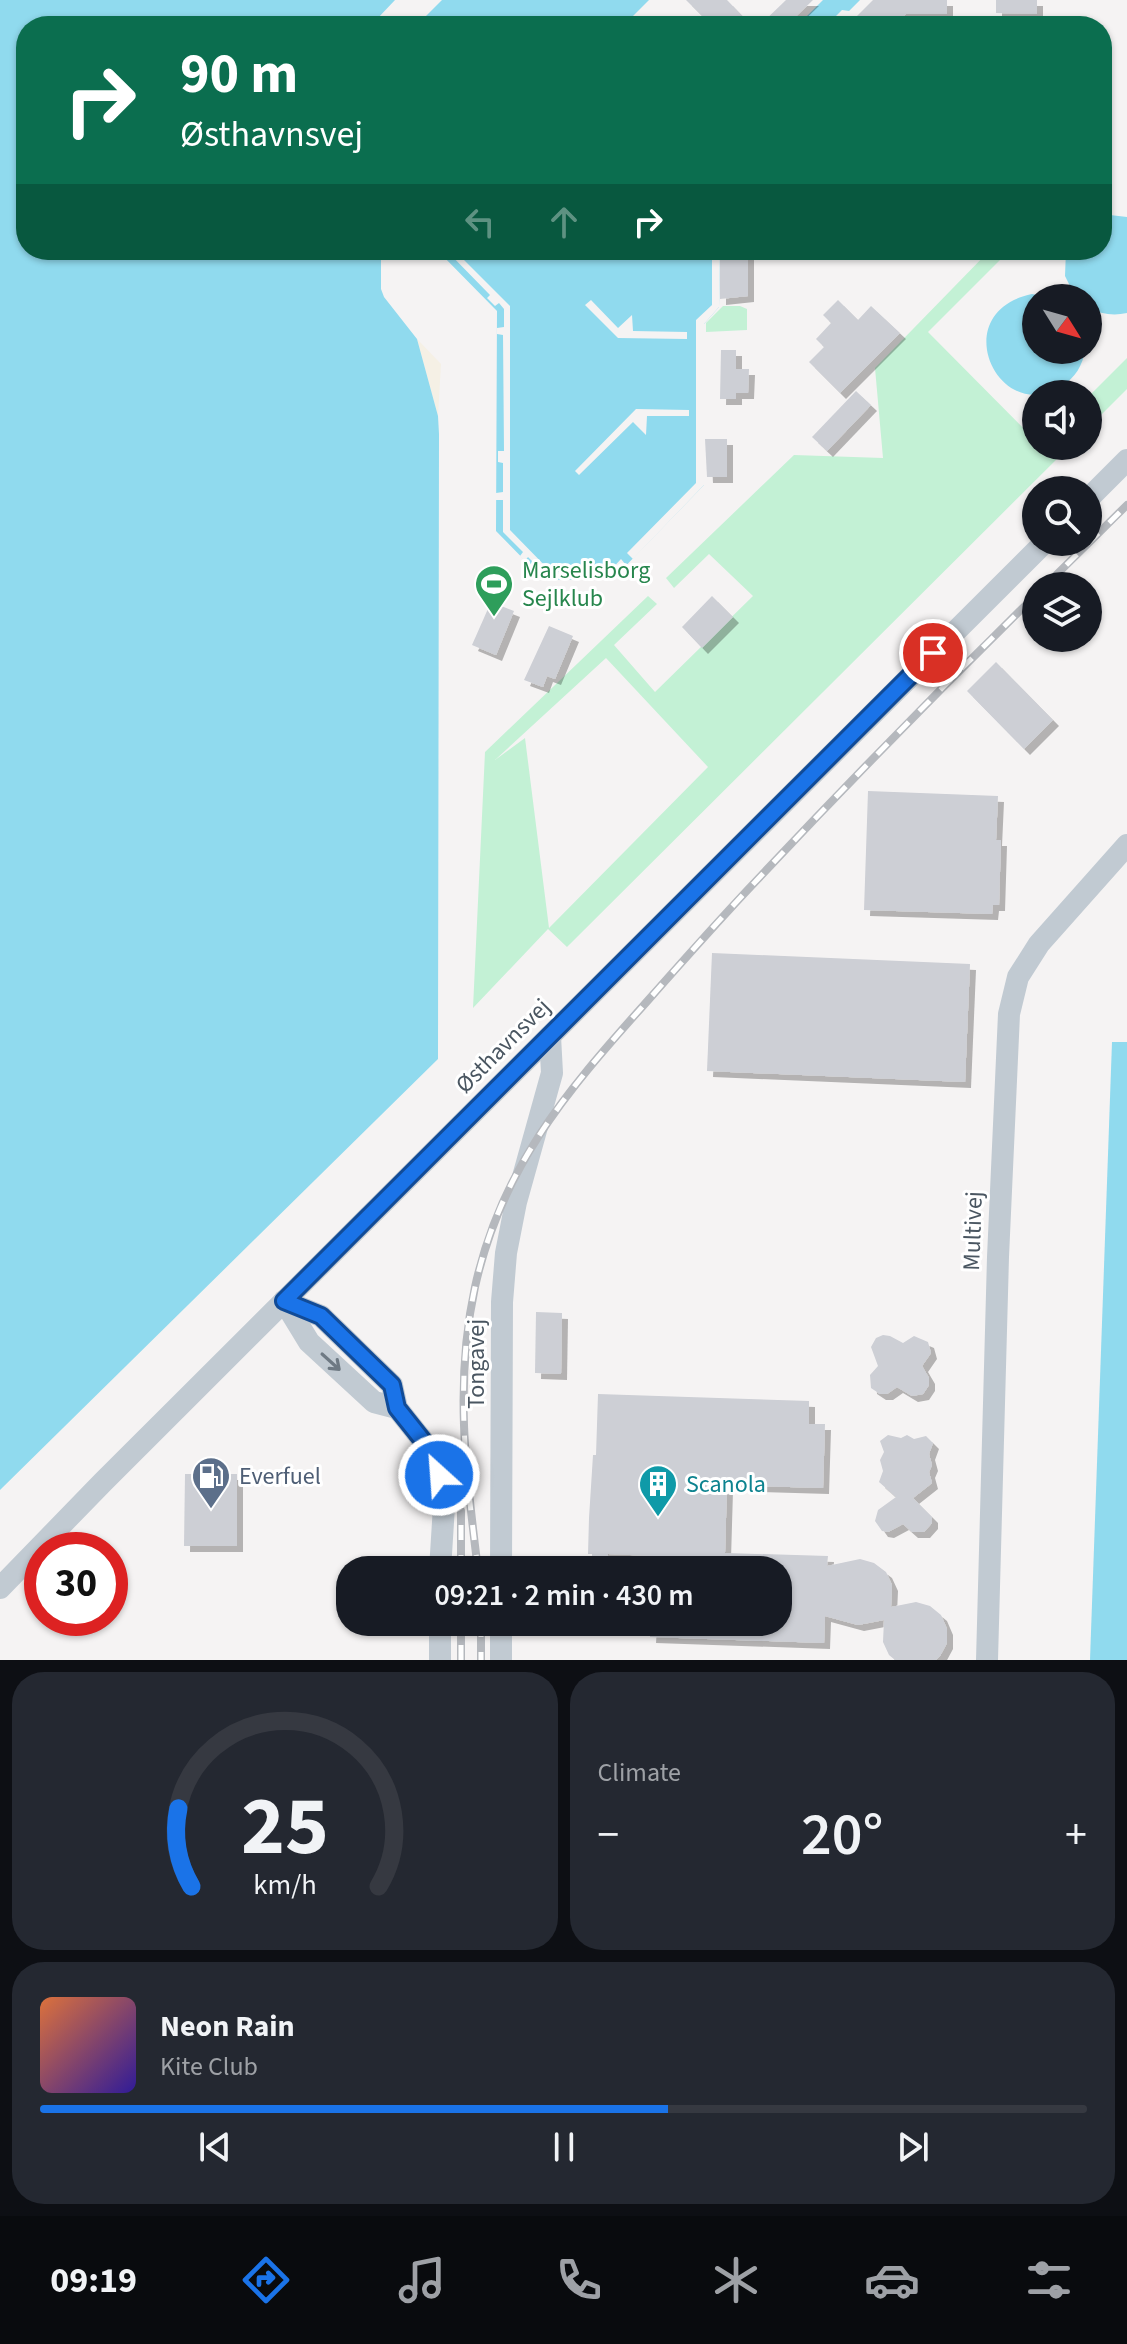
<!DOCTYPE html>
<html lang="en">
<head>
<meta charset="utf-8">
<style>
	body { margin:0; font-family:"Source Sans 3",sans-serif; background:#242831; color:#f1f3f6; height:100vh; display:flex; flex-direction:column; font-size:30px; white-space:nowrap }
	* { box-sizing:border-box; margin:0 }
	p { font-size:26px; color:#9ea1a6 }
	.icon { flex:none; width:44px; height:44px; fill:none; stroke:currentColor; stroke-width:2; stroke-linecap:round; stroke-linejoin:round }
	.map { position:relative; height:1660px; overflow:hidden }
	.details { display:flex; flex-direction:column; gap:12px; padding:12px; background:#0d0f14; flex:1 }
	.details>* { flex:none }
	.hud { position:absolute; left:16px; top:16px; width:1096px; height:244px; border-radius:32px; box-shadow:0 2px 6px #0004; background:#0b6e4f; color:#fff; overflow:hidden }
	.needle { width:52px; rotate:127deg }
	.buttons { position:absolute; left:1022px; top:284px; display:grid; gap:16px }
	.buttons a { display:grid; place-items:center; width:80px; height:80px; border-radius:50%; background:#171b24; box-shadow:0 2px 6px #0004; font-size:40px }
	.speed { position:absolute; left:24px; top:1532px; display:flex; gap:16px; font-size:40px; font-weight:700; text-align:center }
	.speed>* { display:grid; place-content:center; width:104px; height:104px; border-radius:50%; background:#171b24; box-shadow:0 2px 6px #0004; line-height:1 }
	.speed .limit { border:12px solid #d22; background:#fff; color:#111 }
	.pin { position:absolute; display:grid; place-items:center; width:68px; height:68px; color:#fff; margin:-34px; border:4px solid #fff; border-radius:50%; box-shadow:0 2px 8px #0007 }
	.me { position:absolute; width:88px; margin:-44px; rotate:334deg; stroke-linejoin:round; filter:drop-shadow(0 0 6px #0008) }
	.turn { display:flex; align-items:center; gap:28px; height:168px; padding:0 32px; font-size:36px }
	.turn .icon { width:104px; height:104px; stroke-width:2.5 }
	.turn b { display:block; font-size:56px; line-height:68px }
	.lanes { display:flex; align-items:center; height:76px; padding:0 32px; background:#0003; justify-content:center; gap:40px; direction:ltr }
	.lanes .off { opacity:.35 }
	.big { font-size:60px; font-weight:600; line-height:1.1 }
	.details .card { flex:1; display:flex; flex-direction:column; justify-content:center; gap:12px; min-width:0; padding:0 28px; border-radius:32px; background:#242831 }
	.details .dial { align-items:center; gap:0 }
	.dial svg { height:208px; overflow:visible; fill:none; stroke:#363941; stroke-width:7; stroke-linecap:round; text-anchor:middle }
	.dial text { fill:#f1f3f6; stroke:none }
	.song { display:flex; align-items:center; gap:24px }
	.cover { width:96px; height:96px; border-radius:12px; background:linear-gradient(135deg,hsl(20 70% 55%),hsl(250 70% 35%)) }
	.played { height:8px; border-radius:4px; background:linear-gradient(90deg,#1a73e8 60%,#363941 60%) }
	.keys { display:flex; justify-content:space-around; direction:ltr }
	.heat { display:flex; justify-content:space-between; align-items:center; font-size:44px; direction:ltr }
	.details .tiles { flex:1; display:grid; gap:12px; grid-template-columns:1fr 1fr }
	.card:last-child { grid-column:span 2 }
	.trip { position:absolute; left:336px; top:1556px; width:456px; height:80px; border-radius:32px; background:#171b24; box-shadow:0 2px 6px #0004; font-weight:600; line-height:80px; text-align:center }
	.dock { display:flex; height:128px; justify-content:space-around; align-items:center; background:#090b0e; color:#9ea1a6 }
	.dock .icon { width:56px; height:56px }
	.dock .on { color:#1a73e8 }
	.dock b { font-size:36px; color:#f1f3f6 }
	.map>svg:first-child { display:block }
	.green { fill:#c3f1d5; fill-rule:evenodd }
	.sand { fill:#f5f0e5 }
	.water { fill:#90daee }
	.pier { fill:#f5f3f3 }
	.building { fill:#cdcfd5; filter:url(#shadow) }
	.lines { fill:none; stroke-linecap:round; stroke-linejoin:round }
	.minor { stroke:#c1cad2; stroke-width:22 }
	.rail-casing { stroke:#b5b8bd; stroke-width:8 }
	.rail { stroke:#fff; stroke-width:5; stroke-dasharray:15; stroke-linecap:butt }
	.oneway { stroke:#6e7983 }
	.route-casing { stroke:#114b97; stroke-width:20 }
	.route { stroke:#1a73e8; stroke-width:14 }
	.labels { text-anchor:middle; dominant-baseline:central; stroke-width:6; stroke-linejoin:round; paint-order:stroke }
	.leisure-label { font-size:24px; fill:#27864d; stroke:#fff; text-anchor:start }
	.street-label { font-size:24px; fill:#4a5661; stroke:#fff }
	.service-label { font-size:24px; fill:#4e5e75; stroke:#fff; text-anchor:start }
	.culture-label { font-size:24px; fill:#0d838f; stroke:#fff; text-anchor:start }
</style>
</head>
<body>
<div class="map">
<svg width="1127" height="1660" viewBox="0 0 1127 1660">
	<defs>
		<filter id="shadow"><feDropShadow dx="6" dy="6" stdDeviation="0" flood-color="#0004"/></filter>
	</defs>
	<rect width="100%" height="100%" fill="#f5f3f3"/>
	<!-- green -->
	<g class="green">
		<path d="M 990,250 L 1010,250 L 928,332 L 1036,441 L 1036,446 L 1070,446 L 567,947 L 548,929 L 473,1008 L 485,752 L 648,596 L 657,604 L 614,645 L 655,692 L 753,596 L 709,554 L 674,588 L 666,578 L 794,455 L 883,458 L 875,368 ZM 606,658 L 708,767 L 549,928 L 525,738 L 495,760 Z"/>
		<path d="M 723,306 L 740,306 L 747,309 L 747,330 L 706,332 L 706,323 Z"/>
		<path d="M 1127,358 L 1127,389 L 1088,428 L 1088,397 Z"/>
	</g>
	<!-- sand -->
	<path class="sand" d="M 417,339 L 441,364 L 438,416 Z"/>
	<!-- water -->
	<g class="water">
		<path d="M 0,0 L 395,0 L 377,19 L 377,26 L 26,26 L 26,250 L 381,250 L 381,289 L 384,297 L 417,339 L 438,416 L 439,434 L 438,1059 L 0,1490 Z"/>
		<path d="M 442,0 L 649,0 L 623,26 L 416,26 Z"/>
		<path d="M 823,0 L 860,0 L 849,11 L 842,10 L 826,26 L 797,26 Z"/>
		<path d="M 1110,215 L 1127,217 L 1127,313 C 1113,316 1101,314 1088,308 L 1088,298 L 1076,298 L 1065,276 L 1066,250 L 1102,250 L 1102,217 Z"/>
		<path d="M 437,250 L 720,250 L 719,307 L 704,324 L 704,485 L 613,579 L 544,580 L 496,531 L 497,311 Z"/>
		<path d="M 1032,294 L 1055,298 L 1036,298 L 1036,350 L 1085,350 C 1083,365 1075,378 1062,386 C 998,427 945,312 1032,294 Z"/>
		<path d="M 1112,1042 L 1127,1042 L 1127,1660 L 1090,1660 Z"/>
	</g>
	<!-- pier -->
	<g class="pier">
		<path d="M 446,250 L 454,250 L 510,306 L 510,530 L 551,572 L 609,572 L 621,559 L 626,565 L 611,577 L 583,577 L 583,580 L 576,580 L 575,577 L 548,577 L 528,557 L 525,561 L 520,556 L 523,552 L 503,532 L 503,500 L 496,500 L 496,493 L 503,492 L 503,463 L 498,462 L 498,451 L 504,451 L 503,335 L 497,334 L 497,328 L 504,327 L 504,309 L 499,303 L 495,306 L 487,298 L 490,295 Z"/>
		<path d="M 712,250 L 720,250 L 719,307 L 704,324 L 704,485 L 633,559 L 627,553 L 696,483 L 696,320 L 712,305 Z"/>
		<path d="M 591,300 L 618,328 L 632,315 L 633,331 L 687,332 L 687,339 L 618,338 L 585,305 Z"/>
		<path d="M 636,409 L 689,410 L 689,416 L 647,416 L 646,435 L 633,422 L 579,475 L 575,471 Z"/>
	</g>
	<!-- building -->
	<g class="building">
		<path d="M 686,0 L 727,0 L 752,26 L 712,26 Z"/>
		<path d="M 786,0 L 813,0 L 786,26 L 759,26 Z"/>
		<path d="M 873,0 L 947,0 L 947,14 L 906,14 L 893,26 L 847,26 Z"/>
		<path d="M 996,0 L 1037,0 L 1037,14 L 996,13 Z"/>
		<path d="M 720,250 L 748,250 L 748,296 L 720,299 Z"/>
		<path d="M 838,300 L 858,320 L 871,306 L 900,333 L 840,393 L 809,362 L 824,347 L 816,339 L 831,323 L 823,315 Z"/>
		<path d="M 721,350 L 736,350 L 736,369 L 749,369 L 748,393 L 736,393 L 736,399 L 720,399 Z"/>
		<path d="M 856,391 L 871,405 L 827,451 L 812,437 Z"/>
		<path d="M 705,439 L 727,439 L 727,477 L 707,477 Z"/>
		<path d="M 712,596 L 733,617 L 702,648 L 682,627 Z"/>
		<path d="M 491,602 L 514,611 L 496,655 L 472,645 Z"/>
		<path d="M 549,626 L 573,636 L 555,679 L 547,676 L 543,687 L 524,680 Z"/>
		<path d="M 996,662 L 1053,720 L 1024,749 L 967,691 Z"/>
		<path d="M 868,791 L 998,796 L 996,840 L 1001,840 L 999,905 L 993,905 L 992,914 L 864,910 Z"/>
		<path d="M 712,953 L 970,964 L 965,1082 L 707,1071 Z"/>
		<path d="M 536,1312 L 562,1313 L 561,1374 L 535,1373 Z"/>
		<path d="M 883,1335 L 890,1336 L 903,1343 L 914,1336 L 928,1342 L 931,1353 L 922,1366 L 929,1378 L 929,1385 L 923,1394 L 912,1396 L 897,1387 L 887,1394 L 880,1394 L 871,1388 L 870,1375 L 878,1366 L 871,1347 L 876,1338 Z"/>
		<path d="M 598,1394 L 809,1401 L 809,1424 L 825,1424 L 823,1488 L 727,1485 L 725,1553 L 828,1556 L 827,1566 L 860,1559 L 874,1563 L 886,1572 L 892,1585 L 891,1607 L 916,1602 L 930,1606 L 941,1615 L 947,1629 L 947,1643 L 940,1656 L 936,1660 L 895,1660 L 889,1655 L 883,1642 L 884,1620 L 858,1625 L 825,1616 L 824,1643 L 650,1637 L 651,1622 L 778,1622 L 778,1570 L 653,1570 L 653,1556 L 608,1554 L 607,1558 L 592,1558 L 592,1554 L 588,1554 L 589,1518 L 593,1455 L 596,1455 Z"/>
		<path d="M 888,1435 L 901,1438 L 907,1435 L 914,1439 L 926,1436 L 933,1443 L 929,1454 L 932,1465 L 929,1472 L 932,1483 L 913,1498 L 932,1517 L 932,1523 L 924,1532 L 912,1532 L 903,1524 L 888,1532 L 882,1531 L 875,1521 L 878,1510 L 896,1497 L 879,1482 L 883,1471 L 880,1460 L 884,1452 L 880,1441 Z"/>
		<path d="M 185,1474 L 237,1474 L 237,1546 L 184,1546 Z"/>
	</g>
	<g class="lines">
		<!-- minor -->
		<g class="minor">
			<path d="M 1088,499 L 1127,460"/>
			<path d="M 284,1301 L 321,1316 L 392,1385 L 397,1408 L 432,1452 L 439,1475 L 444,1506 L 440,1570"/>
			<path d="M 284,1301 L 309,1342 L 374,1402 L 397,1408"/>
			<path d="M 501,1570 L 502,1302 L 506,1253 L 516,1202 L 552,1073 L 550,1036"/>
			<path d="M 0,1588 L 103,1482 L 1045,542"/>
			<path d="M 440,1660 L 440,1622"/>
			<path d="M 501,1660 L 501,1622"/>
			<path d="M 987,1660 L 998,1257 L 1009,1014 L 1018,977 L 1039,944 L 1127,845"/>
		</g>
		<defs>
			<g id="rail">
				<path d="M 1045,586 L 1127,505"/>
				<path d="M 461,1570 L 461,1511"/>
				<path d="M 478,1570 C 466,1473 454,1384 475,1287 C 501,1169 565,1093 643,1006 C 681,963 718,921 757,880 C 848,783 941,688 1036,595"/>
				<path d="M 481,1622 L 481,1660"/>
				<path d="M 461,1660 L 461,1622"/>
			</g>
		</defs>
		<!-- rail casing -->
		<use href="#rail" class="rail-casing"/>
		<!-- rail -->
		<use href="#rail" class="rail"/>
	</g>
	<!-- one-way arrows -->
	<defs><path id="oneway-shaft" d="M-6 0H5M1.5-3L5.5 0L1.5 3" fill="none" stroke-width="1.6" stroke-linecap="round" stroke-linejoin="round" transform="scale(2)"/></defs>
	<use class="oneway" href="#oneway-shaft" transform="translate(331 1362) rotate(42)"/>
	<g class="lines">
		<defs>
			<path id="route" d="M 439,1475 L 432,1452 L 397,1408 L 392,1385 L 321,1316 L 284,1301 L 933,653"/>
		</defs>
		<!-- route casing -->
		<use href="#route" class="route-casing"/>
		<!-- route -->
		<use href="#route" class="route"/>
	</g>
	<!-- icons -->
	<defs>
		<symbol id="stadium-pin" viewBox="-11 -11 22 30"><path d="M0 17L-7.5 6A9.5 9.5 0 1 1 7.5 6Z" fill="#2e9e5b" stroke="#fff"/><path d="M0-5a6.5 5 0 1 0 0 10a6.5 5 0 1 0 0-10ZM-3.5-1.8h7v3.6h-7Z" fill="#fff"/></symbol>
		<symbol id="fuel-pin" viewBox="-11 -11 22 30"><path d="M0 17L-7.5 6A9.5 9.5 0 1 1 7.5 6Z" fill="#5c6f8a" stroke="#fff"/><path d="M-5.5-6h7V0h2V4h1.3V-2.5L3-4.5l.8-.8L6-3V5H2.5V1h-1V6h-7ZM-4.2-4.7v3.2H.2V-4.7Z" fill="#fff"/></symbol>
		<symbol id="building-pin" viewBox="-11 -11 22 30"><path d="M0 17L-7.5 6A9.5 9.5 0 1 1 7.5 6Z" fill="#0f9aa8" stroke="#fff"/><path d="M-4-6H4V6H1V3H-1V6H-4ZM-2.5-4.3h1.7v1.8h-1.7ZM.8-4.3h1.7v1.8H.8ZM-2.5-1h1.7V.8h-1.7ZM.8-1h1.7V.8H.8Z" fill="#fff"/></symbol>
	</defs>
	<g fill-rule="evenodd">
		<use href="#stadium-pin" x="472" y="562" width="44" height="60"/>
		<use href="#fuel-pin" x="189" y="1454" width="44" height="60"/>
		<use href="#building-pin" x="636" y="1462" width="44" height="60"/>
	</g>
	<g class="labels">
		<!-- leisure labels -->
		<g class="leisure-label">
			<text x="522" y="570">Marselisborg<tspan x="522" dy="28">Sejlklub</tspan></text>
		</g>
		<!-- street labels -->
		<g class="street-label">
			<text transform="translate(503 1046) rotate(-45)">Østhavnsvej</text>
			<text transform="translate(973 1231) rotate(-88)">Multivej</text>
			<text transform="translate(476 1364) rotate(-90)">Tongavej</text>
		</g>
		<!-- service labels -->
		<g class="service-label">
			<text x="239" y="1476">Everfuel</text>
		</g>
		<!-- culture labels -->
		<g class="culture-label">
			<text x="686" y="1484">Scanola</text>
		</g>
	</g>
</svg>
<div class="buttons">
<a><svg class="needle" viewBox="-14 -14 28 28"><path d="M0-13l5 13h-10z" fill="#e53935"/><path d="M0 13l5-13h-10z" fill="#9ea1a6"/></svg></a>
<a><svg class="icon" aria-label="sound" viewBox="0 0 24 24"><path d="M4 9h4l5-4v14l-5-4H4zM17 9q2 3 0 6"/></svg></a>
<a><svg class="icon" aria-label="search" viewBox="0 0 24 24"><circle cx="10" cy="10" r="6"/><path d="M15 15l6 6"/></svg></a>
<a><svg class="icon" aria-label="layers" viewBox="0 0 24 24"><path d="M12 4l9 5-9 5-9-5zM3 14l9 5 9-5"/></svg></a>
</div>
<div class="speed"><div class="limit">30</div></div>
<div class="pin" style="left:933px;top:653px;background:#d93025"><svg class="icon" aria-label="arrive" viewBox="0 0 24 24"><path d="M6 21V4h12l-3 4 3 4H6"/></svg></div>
<svg class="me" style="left:439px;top:1475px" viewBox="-20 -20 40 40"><circle r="17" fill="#1a73e8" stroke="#fff" stroke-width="3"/><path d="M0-11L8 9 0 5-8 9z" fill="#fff"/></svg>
<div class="trip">09:21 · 2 min · 430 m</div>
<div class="hud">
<div class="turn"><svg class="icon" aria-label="right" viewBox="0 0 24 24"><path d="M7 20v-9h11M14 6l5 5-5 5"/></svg><div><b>90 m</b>Østhavnsvej</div></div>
<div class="lanes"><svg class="icon off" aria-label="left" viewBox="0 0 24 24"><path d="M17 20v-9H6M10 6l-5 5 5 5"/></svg><svg class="icon off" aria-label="ahead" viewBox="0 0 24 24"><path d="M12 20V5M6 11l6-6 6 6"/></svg><svg class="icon" aria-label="right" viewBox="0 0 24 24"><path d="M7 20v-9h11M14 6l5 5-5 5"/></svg></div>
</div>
</div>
<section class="details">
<div class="tiles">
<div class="card dial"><svg viewBox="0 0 100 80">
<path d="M14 69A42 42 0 1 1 86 69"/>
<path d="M14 69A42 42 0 0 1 9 39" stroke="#1a73e8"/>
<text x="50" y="56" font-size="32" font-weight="700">25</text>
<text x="50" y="72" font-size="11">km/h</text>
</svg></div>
<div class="card"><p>Climate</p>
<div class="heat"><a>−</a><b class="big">20°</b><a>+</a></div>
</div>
<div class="card">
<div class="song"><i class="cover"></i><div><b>Neon Rain</b><p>Kite Club</p></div></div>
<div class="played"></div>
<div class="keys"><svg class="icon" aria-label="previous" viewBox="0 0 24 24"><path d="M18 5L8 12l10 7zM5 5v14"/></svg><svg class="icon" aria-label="pause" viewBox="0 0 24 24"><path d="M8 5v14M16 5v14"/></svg><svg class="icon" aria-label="next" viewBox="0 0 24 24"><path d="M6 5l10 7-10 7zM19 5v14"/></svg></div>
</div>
</div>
</section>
<nav class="dock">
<b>09:19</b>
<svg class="icon on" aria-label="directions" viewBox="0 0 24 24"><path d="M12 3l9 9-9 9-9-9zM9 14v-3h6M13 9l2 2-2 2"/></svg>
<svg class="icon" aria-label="music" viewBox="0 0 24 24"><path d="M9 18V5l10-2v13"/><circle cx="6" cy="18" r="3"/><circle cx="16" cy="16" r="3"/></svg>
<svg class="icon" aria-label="phone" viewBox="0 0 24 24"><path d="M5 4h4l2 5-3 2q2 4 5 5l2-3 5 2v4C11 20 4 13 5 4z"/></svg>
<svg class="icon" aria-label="climate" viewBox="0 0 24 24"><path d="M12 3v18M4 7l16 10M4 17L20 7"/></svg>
<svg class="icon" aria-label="car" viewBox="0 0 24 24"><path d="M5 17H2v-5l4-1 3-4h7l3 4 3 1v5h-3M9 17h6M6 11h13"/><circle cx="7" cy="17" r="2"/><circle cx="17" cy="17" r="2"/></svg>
<svg class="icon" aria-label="filters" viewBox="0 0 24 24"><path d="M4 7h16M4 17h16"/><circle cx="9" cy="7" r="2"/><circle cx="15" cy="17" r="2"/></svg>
</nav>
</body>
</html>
